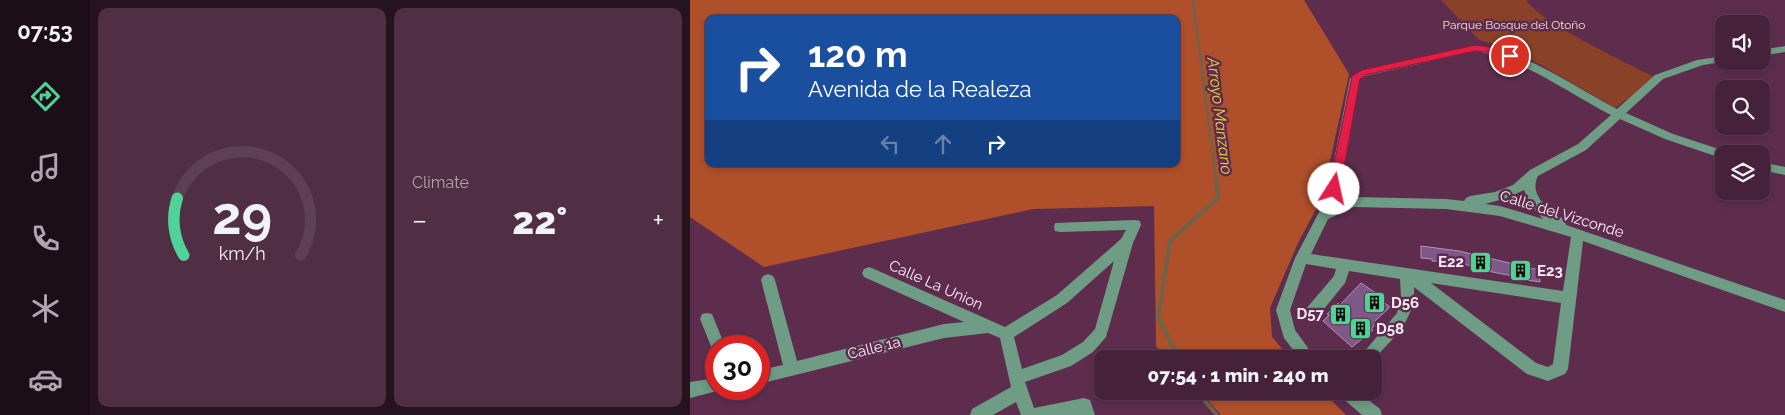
<!DOCTYPE html>
<html lang="en">
<head>
<meta charset="utf-8">
<style>
	body { margin:0; font-family:Raleway,sans-serif; background:#502f45; color:#f1f3f6; height:100vh; display:flex; flex-direction:column; font-size:19px; white-space:nowrap }
	* { box-sizing:border-box; margin:0 }
	p { font-size:16px; color:#b0a4af }
	.icon { flex:none; width:28px; height:28px; fill:none; stroke:currentColor; stroke-width:2; stroke-linecap:round; stroke-linejoin:round }
	.map { position:relative; flex:1; overflow:hidden }
	.details { display:flex; flex-direction:column; gap:8px; padding:8px; background:#261320; width:600px }
	.details>* { flex:none }
	.banner { position:absolute; left:15px; top:15px; width:475px; height:152px; border-radius:10px; box-shadow:0 2px 8px #0003,0 0 0 1px #5e3f54; background:#1a4fa0; color:#fff; overflow:hidden }
	.fabs { position:absolute; left:1025px; top:15px; display:grid; gap:10px }
	.fabs a { display:grid; place-items:center; width:55px; height:55px; border-radius:10px; background:#46223a; box-shadow:0 2px 8px #0003,0 0 0 1px #5e3f54; font-size:25px }
	.speed { position:absolute; left:15px; top:335px; display:flex; gap:10px; font-size:25px; font-weight:700; text-align:center }
	.speed>* { display:grid; place-content:center; width:65px; height:65px; border-radius:50%; background:#46223a; box-shadow:0 2px 8px #0003,0 0 0 1px #5e3f54; line-height:1 }
	.speed .limit { border:8px solid #d22; background:#fff; color:#111 }
	.pin { position:absolute; display:grid; place-items:center; width:42px; height:42px; color:#fff; margin:-21px; border:2px solid #fff; border-radius:50%; box-shadow:0 1px 5px #0007 }
	.me { position:absolute; width:55px; margin:-28px; rotate:10deg; stroke-linejoin:round; filter:drop-shadow(0 0 4px #0008) }
	.turn { display:flex; align-items:center; gap:18px; height:105px; padding:0 20px; font-size:22px }
	.turn .icon { width:65px; height:65px; stroke-width:2.5 }
	.turn b { display:block; font-size:35px; line-height:42px }
	.lanes { display:flex; align-items:center; height:48px; padding:0 20px; background:#0003; justify-content:center; gap:25px; direction:ltr }
	.lanes .off { opacity:.35 }
	.big { font-size:38px; font-weight:800; line-height:1.1 }
	.details .widget { flex:1; display:flex; flex-direction:column; justify-content:center; gap:8px; min-width:0; padding:0 18px; border-radius:10px; background:#502f45 }
	.details .dial { align-items:center; gap:0 }
	.dial svg { height:130px; overflow:visible; fill:none; stroke:#5e3f54; stroke-width:7; stroke-linecap:round; text-anchor:middle }
	.dial text { fill:#f1f3f6; stroke:none }
	.heat { display:flex; justify-content:space-between; align-items:center; font-size:28px; direction:ltr }
	.details .tiles { flex:1; display:grid; gap:8px; grid-template-columns:repeat(2,1fr) }
	.trip { position:absolute; left:404px; top:350px; width:288px; height:50px; border-radius:10px; background:#46223a; box-shadow:0 2px 8px #0003,0 0 0 1px #5e3f54; font-weight:800; line-height:50px; text-align:center }
	main { display:flex; flex:1; min-height:0 }
	.tab-bar { display:flex; flex-direction:column; width:90px; justify-content:space-around; align-items:center; background:#1c0e17; color:#b0a4af }
	.tab-bar .icon { width:35px; height:35px }
	.tab-bar .active { color:#50d398 }
	.tab-bar b { font-size:22px; color:#f1f3f6 }
	.map>svg:first-child { display:block }
	.green { fill:#894127 }
	.forest { fill:#b0502b; fill-rule:evenodd }
	.lines { fill:none; stroke-linecap:round; stroke-linejoin:round }
	.stream-far1 { stroke:#6d644c; stroke-width:2.5 }
	.stream { stroke:#6d644c; stroke-width:4 }
	.building { fill:#7e5886; stroke:#b88fc1 }
	.minor { fill:#6f9c84; fill-rule:evenodd }
	.route { fill:#e11d48; stroke:#92132f }
	.labels { text-anchor:middle; dominant-baseline:central; stroke-width:5; stroke-linejoin:round; paint-order:stroke }
	.far-park-label { font-size:12px; fill:#f5dad0; stroke:#5e2d4e }
	.street-label { font-size:15px; fill:#ffecf7; stroke:#5e2d4e }
	.poi-label { font-size:15px; font-weight:bold; fill:#ffecf7; stroke:#5e2d4e; text-anchor:start }
	.water-label { font-size:16px; font-style:italic; fill:#ebd436; stroke:#5e2d4e }
</style>
</head>
<body>
<main>
<nav class="tab-bar">
<b>07:53</b>
<svg class="icon active" aria-label="directions" viewBox="0 0 24 24"><path d="M12 3l9 9-9 9-9-9zM9 14v-3h6M13 9l2 2-2 2"/></svg>
<svg class="icon" aria-label="music" viewBox="0 0 24 24"><path d="M9 18V5l10-2v13"/><circle cx="6" cy="18" r="3"/><circle cx="16" cy="16" r="3"/></svg>
<svg class="icon" aria-label="phone" viewBox="0 0 24 24"><path d="M5 4h4l2 5-3 2q2 4 5 5l2-3 5 2v4C11 20 4 13 5 4z"/></svg>
<svg class="icon" aria-label="climate" viewBox="0 0 24 24"><path d="M12 3v18M4 7l16 10M4 17L20 7"/></svg>
<svg class="icon" aria-label="car" viewBox="0 0 24 24"><path d="M5 17H2v-5l4-1 3-4h7l3 4 3 1v5h-3M9 17h6M6 11h13"/><circle cx="7" cy="17" r="2"/><circle cx="17" cy="17" r="2"/></svg>
</nav>
<section class="details">
<div class="tiles">
<div class="widget dial"><svg viewBox="0 0 100 80">
<path d="M14 69A42 42 0 1 1 86 69"/>
<path d="M14 69A42 42 0 0 1 10 34" stroke="#50d398"/>
<text x="50" y="56" font-size="32" font-weight="700">29</text>
<text x="50" y="72" font-size="11">km/h</text>
</svg></div>
<div class="widget"><p>Climate</p>
<div class="heat"><a>−</a><b class="big">22°</b><a>+</a></div>
</div>
</div>
</section>
<div class="map">
<svg width="1095" height="415" viewBox="0 0 1095 415">
	<rect width="100%" height="100%" fill="#5e2d4e"/>
	<!-- green -->
	<path class="green" d="M 751,0 L 836,0 C 852,24 936,62 966,78 L 925,108 L 823,49 L 789,40 Z"/>
	<!-- forest -->
	<g class="forest">
		<path d="M 0,0 L 614,0 L 659,74 L 632,198 L 608,243 L 580,308 L 582,337 L 601,359 L 478,359 L 466,346 L 464,206 L 343,209 L 74,267 L 0,217 ZM 19,19 L 486,19 L 486,164 L 19,164 Z"/>
		<path d="M 509,391 L 632,391 L 656,415 L 531,415 Z"/>
	</g>
	<g class="lines">
		<!-- stream-far1 -->
		<path class="stream-far1" d="M 503,0 L 526,180"/>
		<!-- stream -->
		<g class="stream">
			<path d="M 489,359 L 468,317 L 480,241 L 528,198 L 526,178"/>
			<path d="M 506,391 L 527,415"/>
		</g>
	</g>
	<!-- building -->
	<g class="building">
		<path d="M 731,246 L 769,251 L 849,270 L 850,282 L 823,278 L 823,276 L 782,268 L 782,266 L 769,263 L 742,261 L 742,259 L 731,258 Z"/>
		<path d="M 671,283 L 693,298 L 691,300 L 700,307 L 685,321 L 687,323 L 681,329 L 683,330 L 662,347 L 633,321 L 639,315 L 637,314 L 648,303 L 650,305 Z"/>
	</g>
	<g class="lines">
		<!-- minor -->
		<g class="minor">
			<path d="M 785,45 C 837,51 882,86 927,109 L 965,75 L 1007,60 L 1034,56 L 1034,61 L 1038,61 L 1013,65 L 973,79 L 936,113 L 983,134 L 1038,152 L 1039,154 L 1034,154 L 1034,159 L 975,139 L 930,119 L 896,150 L 848,176 C 838,196 860,211 875,220 L 876,225 L 1095,300 L 1095,312 L 893,241 L 878,369 L 875,374 L 858,381 L 837,374 L 724,287 C 726,320 703,338 682,361 L 682,359 L 668,359 L 707,313 L 711,297 L 710,279 L 659,271 L 655,283 L 625,320 L 620,321 L 615,320 L 613,315 L 615,310 L 644,276 L 646,269 L 616,264 L 600,310 L 605,330 L 626,359 L 610,359 L 594,338 L 586,310 L 605,258 L 637,197 L 660,78 L 672,70 ZM 785,51 C 830,57 880,94 921,115 L 888,144 L 840,170 L 823,185 L 805,192 L 780,196 L 776,198 L 774,201 L 756,199 L 663,197 L 645,204 L 649,197 L 670,79 L 675,76 ZM 834,190 L 841,206 L 853,219 L 810,206 L 795,204 L 817,198 ZM 664,207 L 756,209 L 810,216 L 881,237 L 873,291 L 621,254 L 638,219 ZM 741,283 L 871,303 L 863,364 L 858,367 L 846,363 Z"/>
			<path d="M 1095,46 L 1095,52 L 1071,56 L 1071,50 Z"/>
			<path d="M 1071,162 L 1095,167 L 1095,175 L 1071,170 Z"/>
			<path d="M 445,220 L 450,221 L 451,225 L 443,243 L 416,337 L 403,352 L 381,366 L 335,382 L 344,408 L 394,398 L 400,400 L 405,415 L 331,415 L 326,402 L 303,415 L 280,415 L 282,409 L 321,387 L 310,338 L 298,333 L 254,338 L 69,384 L 69,370 L 93,365 L 71,280 L 73,276 L 78,274 L 83,276 L 85,280 L 107,361 L 254,324 L 274,322 L 174,277 L 172,273 L 174,269 L 179,267 L 184,269 L 315,327 L 367,295 L 431,239 L 436,230 L 370,232 L 365,231 L 364,227 L 365,223 ZM 424,261 L 405,329 L 393,342 L 372,355 L 332,369 L 324,337 L 377,303 Z"/>
			<path d="M 17,313 L 22,314 L 35,346 L 26,346 L 26,352 L 23,351 L 10,319 L 12,314 Z"/>
			<path d="M 26,378 L 26,389 L 32,389 L 31,390 L 0,398 L 0,382 Z"/>
			<path d="M 647,391 L 667,391 L 690,409 L 692,415 L 672,415 L 650,396 Z"/>
		</g>
	</g>
	<!-- route -->
	<path class="route" d="M 785,45 L 800,47 L 824,56 L 820,59 L 796,52 L 785,51 L 675,75 L 670,79 L 650,189 L 648,192 L 640,192 L 639,189 L 662,76 L 672,70 Z"/>
	<!-- icons -->
	<defs>
		<symbol id="building-square" viewBox="-11 -11 22 22"><rect x="-9" y="-9" width="18" height="18" rx="4" fill="#50d398" stroke="#5e2d4e"/><path d="M-4-6H4V6H1V3H-1V6H-4ZM-2.5-4.3h1.7v1.8h-1.7ZM.8-4.3h1.7v1.8H.8ZM-2.5-1h1.7V.8h-1.7ZM.8-1h1.7V.8H.8Z" fill="#111"/></symbol>
	</defs>
	<g fill-rule="evenodd">
		<use href="#building-square" x="778" y="250" width="25" height="25"/>
		<use href="#building-square" x="818" y="258" width="25" height="25"/>
		<use href="#building-square" x="672" y="290" width="25" height="25"/>
		<use href="#building-square" x="638" y="302" width="25" height="25"/>
		<use href="#building-square" x="658" y="316" width="25" height="25"/>
	</g>
	<g class="labels">
		<!-- far-park labels -->
		<g class="far-park-label">
			<text x="824" y="25">Parque Bosque del Otoño</text>
		</g>
		<!-- street labels -->
		<g class="street-label">
			<text transform="translate(872 214) rotate(17)">Calle del Vizconde</text>
			<text transform="translate(246 285) rotate(24)">Calle La Union</text>
			<text transform="translate(184 348) rotate(-14)">Calle 1a</text>
		</g>
		<!-- poi labels -->
		<g class="poi-label">
			<text x="774" y="262" text-anchor="end">E22</text>
			<text x="847" y="271">E23</text>
			<text x="701" y="303">D56</text>
			<text x="634" y="314" text-anchor="end">D57</text>
			<text x="686" y="329">D58</text>
		</g>
		<!-- water labels -->
		<g class="water-label">
			<text transform="translate(530 116) rotate(83)">Arroyo Manzano</text>
		</g>
	</g>
</svg>
<div class="fabs">
<a><svg class="icon" aria-label="sound" viewBox="0 0 24 24"><path d="M4 9h4l5-4v14l-5-4H4zM17 9q2 3 0 6"/></svg></a>
<a><svg class="icon" aria-label="search" viewBox="0 0 24 24"><circle cx="10" cy="10" r="6"/><path d="M15 15l6 6"/></svg></a>
<a><svg class="icon" aria-label="layers" viewBox="0 0 24 24"><path d="M12 4l9 5-9 5-9-5zM3 14l9 5 9-5"/></svg></a>
</div>
<div class="speed"><div class="limit">30</div></div>
<div class="pin" style="left:820px;top:56px;background:#d93025"><svg class="icon" aria-label="arrive" viewBox="0 0 24 24"><path d="M6 21V4h12l-3 4 3 4H6"/></svg></div>
<svg class="me" style="left:644px;top:189px" viewBox="-20 -20 40 40"><circle r="19" fill="#fff"/><path d="M0-13L10 11 0 6-10 11z" fill="#e11d48"/></svg>
<div class="trip">07:54 · 1 min · 240 m</div>
<div class="banner">
<div class="turn"><svg class="icon" aria-label="right" viewBox="0 0 24 24"><path d="M7 20v-9h11M14 6l5 5-5 5"/></svg><div><b>120 m</b>Avenida de la Realeza</div></div>
<div class="lanes"><svg class="icon off" aria-label="left" viewBox="0 0 24 24"><path d="M17 20v-9H6M10 6l-5 5 5 5"/></svg><svg class="icon off" aria-label="ahead" viewBox="0 0 24 24"><path d="M12 20V5M6 11l6-6 6 6"/></svg><svg class="icon" aria-label="right" viewBox="0 0 24 24"><path d="M7 20v-9h11M14 6l5 5-5 5"/></svg></div>
</div>
</div>
</main>
</body>
</html>
